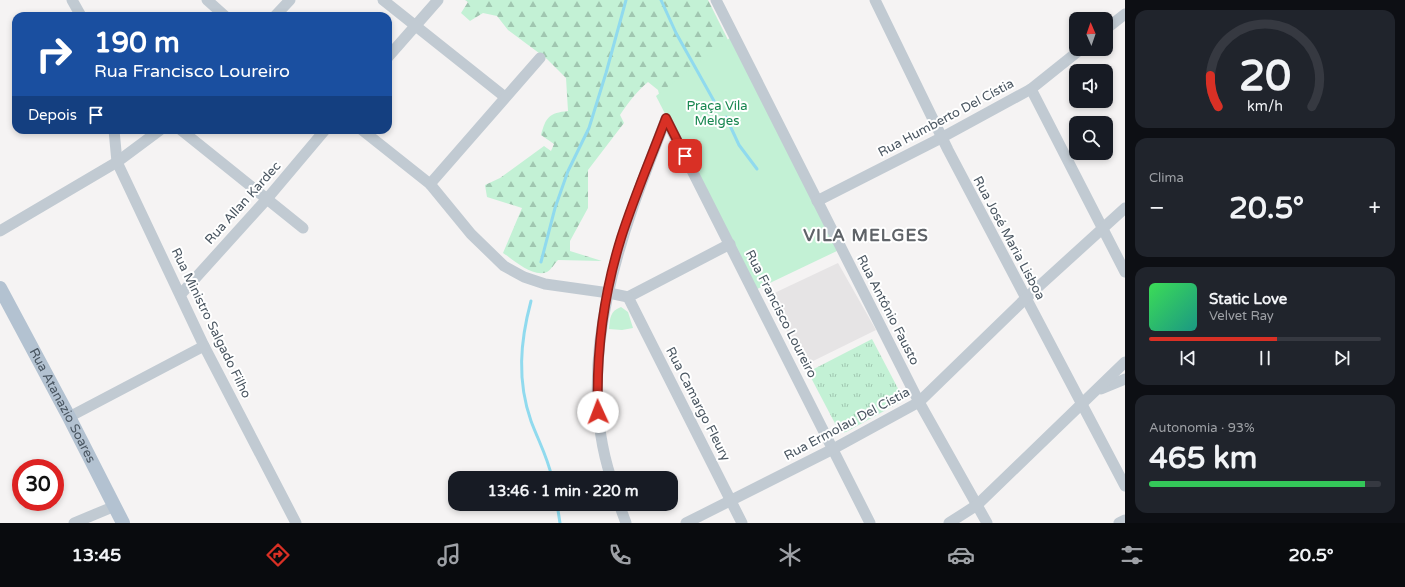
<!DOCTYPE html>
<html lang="pt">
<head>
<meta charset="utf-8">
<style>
	body { margin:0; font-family:"Varela Round",sans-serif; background:#20242c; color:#f1f3f6; height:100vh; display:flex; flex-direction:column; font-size:15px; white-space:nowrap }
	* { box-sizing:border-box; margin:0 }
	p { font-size:13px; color:#9ea1a6 }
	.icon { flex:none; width:22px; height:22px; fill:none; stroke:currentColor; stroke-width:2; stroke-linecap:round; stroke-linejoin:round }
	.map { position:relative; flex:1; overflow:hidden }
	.panel { display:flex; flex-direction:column; gap:10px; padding:10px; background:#0d0f14; width:280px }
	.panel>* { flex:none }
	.banner { position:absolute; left:12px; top:12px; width:380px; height:122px; border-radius:12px; box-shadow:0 2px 6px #0003; background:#1a4fa0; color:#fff; overflow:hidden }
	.needle { width:26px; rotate:358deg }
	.buttons { position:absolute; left:1069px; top:12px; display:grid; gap:8px }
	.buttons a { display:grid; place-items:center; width:44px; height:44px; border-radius:8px; background:#171b24; box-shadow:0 2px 6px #0003; font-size:20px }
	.speed { position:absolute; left:12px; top:459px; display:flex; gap:8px; font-size:20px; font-weight:700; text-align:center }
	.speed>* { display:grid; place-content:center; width:52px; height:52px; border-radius:50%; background:#171b24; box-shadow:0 2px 6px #0003; line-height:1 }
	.speed .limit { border:6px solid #d22; background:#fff; color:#111 }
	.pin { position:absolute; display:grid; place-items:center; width:34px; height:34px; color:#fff; margin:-17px; border-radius:8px; box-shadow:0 2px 6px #0006 }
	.me { position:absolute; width:44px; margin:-22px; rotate:358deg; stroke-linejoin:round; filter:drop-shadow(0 0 3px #0008) }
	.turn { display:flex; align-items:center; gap:14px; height:84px; padding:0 16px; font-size:18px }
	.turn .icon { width:52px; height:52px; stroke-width:2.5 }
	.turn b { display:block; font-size:28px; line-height:34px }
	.then { display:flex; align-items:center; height:38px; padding:0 16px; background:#0003; gap:8px; font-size:15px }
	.big { font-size:30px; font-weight:700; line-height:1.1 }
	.panel .widget { flex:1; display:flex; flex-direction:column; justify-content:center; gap:6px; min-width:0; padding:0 14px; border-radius:12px; background:#20242c }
	.panel .dial { align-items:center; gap:0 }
	.dial svg { height:104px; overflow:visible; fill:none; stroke:#363941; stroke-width:7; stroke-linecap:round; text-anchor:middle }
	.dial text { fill:#f1f3f6; stroke:none }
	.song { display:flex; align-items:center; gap:12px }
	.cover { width:48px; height:48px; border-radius:6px; background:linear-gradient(135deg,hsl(130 70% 55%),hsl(170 70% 35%)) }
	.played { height:4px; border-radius:2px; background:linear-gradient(90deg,#d93025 55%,#363941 55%) }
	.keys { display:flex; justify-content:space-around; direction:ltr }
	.heat { display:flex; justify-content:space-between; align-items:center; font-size:22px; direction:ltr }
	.charge { height:6px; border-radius:3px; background:linear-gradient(90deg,#34c759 93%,#363941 0) }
	.trip { position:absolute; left:448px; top:471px; width:230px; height:40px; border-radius:12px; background:#171b24; box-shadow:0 2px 6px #0003; font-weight:700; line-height:40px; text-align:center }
	.dock { display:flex; height:64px; justify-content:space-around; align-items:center; background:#090b0e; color:#9ea1a6 }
	.dock .icon { width:28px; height:28px }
	.dock .active { color:#d93025 }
	.dock b { font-size:18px; color:#f1f3f6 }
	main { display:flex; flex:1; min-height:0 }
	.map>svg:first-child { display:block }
	.education { fill:#e6e4e5 }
	.grass { fill:url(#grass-tufts) }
	.forest { fill:url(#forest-firs) }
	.park { fill:#c3f1d5 }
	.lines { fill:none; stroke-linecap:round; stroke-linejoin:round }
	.stream { stroke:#90daee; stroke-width:3 }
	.minor { stroke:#c1cad2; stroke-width:11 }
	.major { stroke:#b3c2d1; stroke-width:14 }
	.route-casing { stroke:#8d1f18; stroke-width:10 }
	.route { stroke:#d93025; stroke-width:7 }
	.labels { text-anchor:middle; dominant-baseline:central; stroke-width:4; stroke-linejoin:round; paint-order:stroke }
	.park-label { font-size:13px; fill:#17864f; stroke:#fff }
	.street-label { font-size:13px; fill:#4a5661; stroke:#fff }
	.district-label { font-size:17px; font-weight:bold; letter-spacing:1px; fill:#5f6368; stroke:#fff }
</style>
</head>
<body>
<main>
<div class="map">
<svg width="1125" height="523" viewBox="0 0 1125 523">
	<defs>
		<pattern id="grass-tufts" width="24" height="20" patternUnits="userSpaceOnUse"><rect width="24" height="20" fill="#c3f1d5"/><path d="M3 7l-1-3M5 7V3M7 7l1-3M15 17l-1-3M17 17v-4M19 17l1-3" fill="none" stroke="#a0c6b0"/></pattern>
		<pattern id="forest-firs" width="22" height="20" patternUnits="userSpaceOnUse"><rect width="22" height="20" fill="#c3f1d5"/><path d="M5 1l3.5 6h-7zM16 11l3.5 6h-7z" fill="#a0c6b0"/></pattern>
	</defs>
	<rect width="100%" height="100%" fill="#f5f3f3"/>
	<!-- education -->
	<path class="education" d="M 838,263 L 876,330 L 805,365 L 768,296 Z"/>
	<!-- grass -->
	<path class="grass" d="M 872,339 L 904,400 L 846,432 L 840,433 L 808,372 Z"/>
	<!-- forest -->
	<path class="forest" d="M 465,0 L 708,0 L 728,40 L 662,106 L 658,90 L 648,82 C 636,92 628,103 620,115 L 624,123 L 588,170 L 588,208 L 570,241 L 570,251 L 602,261 L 558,260 C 555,263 551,270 547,272 C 533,278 514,260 503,253 L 522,208 L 487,197 L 485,185 L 500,178 L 544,146 L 551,151 L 554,144 L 541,135 C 546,117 549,113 568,111 L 566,78 L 547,59 L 508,30 L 497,16 L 483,13 L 470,21 L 461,13 L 468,2 Z"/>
	<!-- park -->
	<g class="park">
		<path d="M 731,37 L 839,250 L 755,290 L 656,96 Z"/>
		<path d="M 621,307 L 628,312 L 633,328 L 622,330 L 609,329 C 610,318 610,311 621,307 Z"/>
	</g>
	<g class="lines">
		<!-- stream -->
		<g class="stream">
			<path d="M 661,0 L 676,33 L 714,101"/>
			<path d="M 726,117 L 739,145 L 757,169"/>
			<path d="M 541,262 L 555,208 L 568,171 L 589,128 L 606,73 L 626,0"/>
			<path d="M 531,301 C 520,342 517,381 531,421 C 538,440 548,458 552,478"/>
			<path d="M 557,504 L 560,523"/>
		</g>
		<!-- minor -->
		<g class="minor">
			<path d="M 72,0 L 81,16"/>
			<path d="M 207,0 L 225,16"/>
			<path d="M 383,0 L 505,97"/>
			<path d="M 716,0 L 919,402 L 987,523"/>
			<path d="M 875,0 L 948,150 L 1125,486"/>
			<path d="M 275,16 L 290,0"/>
			<path d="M 1106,29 L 1125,14"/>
			<path d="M 388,57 L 438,0"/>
			<path d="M 1031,89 L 1125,272"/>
			<path d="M 666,119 L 870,523"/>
			<path d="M 114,130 L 117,162 L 204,346 L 296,523"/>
			<path d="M 181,130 L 303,228"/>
			<path d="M 362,130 L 430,184 L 471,234 L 504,266 L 524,277 L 545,284 L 609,293 L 628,297 L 730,244"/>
			<path d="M 430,184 L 540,58"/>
			<path d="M 817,201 L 941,138 L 1031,89 L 1081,49"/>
			<path d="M 0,231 L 117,162 L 160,130"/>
			<path d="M 181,294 L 266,200 L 325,130"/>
			<path d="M 628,297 L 742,523"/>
			<path d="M 1101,389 L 1125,379"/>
			<path d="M 69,417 L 204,346"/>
			<path d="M 611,478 C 572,359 623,229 666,119"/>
			<path d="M 619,504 L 626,523"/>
			<path d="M 74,523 L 115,506"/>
			<path d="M 686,523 L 833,449 L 919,402 L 1025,299 L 1125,208"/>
			<path d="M 949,523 L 977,505 L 1125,362"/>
			<path d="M 1119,523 L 1125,520"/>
		</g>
		<!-- major -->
		<path class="major" id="s1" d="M 0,288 L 69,417 L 123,523"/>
	</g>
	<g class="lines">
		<defs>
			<path id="route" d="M 598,412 C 596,354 604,293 621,238 C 634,197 651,158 666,118 L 685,156"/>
		</defs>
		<!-- route casing -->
		<use href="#route" class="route-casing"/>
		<!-- route -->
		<use href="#route" class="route"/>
	</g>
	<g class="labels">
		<!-- park labels -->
		<g class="park-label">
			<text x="717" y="106">Praça Vila<tspan x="717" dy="15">Melges</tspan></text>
		</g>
		<!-- street labels -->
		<g class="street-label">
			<text transform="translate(946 118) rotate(-28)">Rua Humberto Del Cístia</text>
			<text transform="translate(243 203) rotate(-48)">Rua Allan Kardec</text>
			<text transform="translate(1009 238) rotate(62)">Rua José Maria Lisboa</text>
			<text transform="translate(888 310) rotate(63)">Rua Antônio Fausto</text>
			<text transform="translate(781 314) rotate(63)">Rua Francisco Loureiro</text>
			<text transform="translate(211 323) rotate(64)">Rua Ministro Salgado Filho</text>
			<text transform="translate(698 404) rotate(63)">Rua Camargo Fleury</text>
			<text stroke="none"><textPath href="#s1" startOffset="133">Rua Atanazio Soares</textPath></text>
			<text transform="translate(847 424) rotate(-28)">Rua Ermolau Del Cístia</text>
		</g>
		<!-- district labels -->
		<g class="district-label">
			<text x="866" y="235">VILA MELGES</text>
		</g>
	</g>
</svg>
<div class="buttons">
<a><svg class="needle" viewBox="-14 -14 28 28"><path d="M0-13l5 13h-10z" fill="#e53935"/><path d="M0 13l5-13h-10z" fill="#9ea1a6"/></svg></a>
<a><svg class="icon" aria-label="sound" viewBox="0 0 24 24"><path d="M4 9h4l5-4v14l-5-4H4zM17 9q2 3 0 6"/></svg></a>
<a><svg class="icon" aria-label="search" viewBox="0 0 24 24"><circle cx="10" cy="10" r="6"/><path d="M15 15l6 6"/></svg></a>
</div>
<div class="speed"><div class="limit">30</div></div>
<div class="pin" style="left:685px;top:156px;background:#d93025"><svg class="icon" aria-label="arrive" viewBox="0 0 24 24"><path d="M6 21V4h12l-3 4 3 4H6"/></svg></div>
<svg class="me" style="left:598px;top:412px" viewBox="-20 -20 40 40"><circle r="19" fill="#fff"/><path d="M0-13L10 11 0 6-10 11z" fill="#d93025"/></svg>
<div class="trip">13:46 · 1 min · 220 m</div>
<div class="banner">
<div class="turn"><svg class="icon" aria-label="right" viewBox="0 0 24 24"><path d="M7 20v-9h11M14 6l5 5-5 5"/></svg><div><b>190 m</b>Rua Francisco Loureiro</div></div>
<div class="then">Depois<svg class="icon" aria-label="arrive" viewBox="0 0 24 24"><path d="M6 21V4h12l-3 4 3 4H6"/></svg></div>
</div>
</div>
<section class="panel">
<div class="widget dial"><svg viewBox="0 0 100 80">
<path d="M14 69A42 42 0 1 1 86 69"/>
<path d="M14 69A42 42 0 0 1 8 45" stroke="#d93025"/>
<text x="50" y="56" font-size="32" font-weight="700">20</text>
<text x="50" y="72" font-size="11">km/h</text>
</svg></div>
<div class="widget"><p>Clima</p>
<div class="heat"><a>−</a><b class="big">20.5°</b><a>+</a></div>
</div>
<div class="widget">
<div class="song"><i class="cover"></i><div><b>Static Love</b><p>Velvet Ray</p></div></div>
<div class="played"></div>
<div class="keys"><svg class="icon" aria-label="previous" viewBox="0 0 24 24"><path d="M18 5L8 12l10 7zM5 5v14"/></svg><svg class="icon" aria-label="pause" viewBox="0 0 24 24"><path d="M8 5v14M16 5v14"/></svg><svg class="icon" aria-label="next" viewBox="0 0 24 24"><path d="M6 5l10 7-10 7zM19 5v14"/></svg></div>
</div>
<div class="widget"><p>Autonomia · 93%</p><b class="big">465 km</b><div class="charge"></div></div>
</section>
</main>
<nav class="dock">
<b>13:45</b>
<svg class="icon active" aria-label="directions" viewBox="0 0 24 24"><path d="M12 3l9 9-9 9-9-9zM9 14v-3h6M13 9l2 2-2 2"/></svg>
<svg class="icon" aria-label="music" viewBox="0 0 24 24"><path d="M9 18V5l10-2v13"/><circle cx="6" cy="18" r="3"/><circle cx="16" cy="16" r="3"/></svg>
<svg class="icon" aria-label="phone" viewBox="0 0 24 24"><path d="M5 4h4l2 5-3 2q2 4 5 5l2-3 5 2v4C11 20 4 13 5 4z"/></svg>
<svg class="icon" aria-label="climate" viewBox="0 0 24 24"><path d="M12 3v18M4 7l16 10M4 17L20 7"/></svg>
<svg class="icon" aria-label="car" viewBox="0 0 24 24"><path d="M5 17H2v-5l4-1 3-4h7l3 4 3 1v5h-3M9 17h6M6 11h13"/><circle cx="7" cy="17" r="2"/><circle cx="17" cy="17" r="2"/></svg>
<svg class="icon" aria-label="filters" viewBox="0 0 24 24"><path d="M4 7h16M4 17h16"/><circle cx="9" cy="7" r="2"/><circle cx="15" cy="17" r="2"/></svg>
<b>20.5°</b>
</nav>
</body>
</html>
